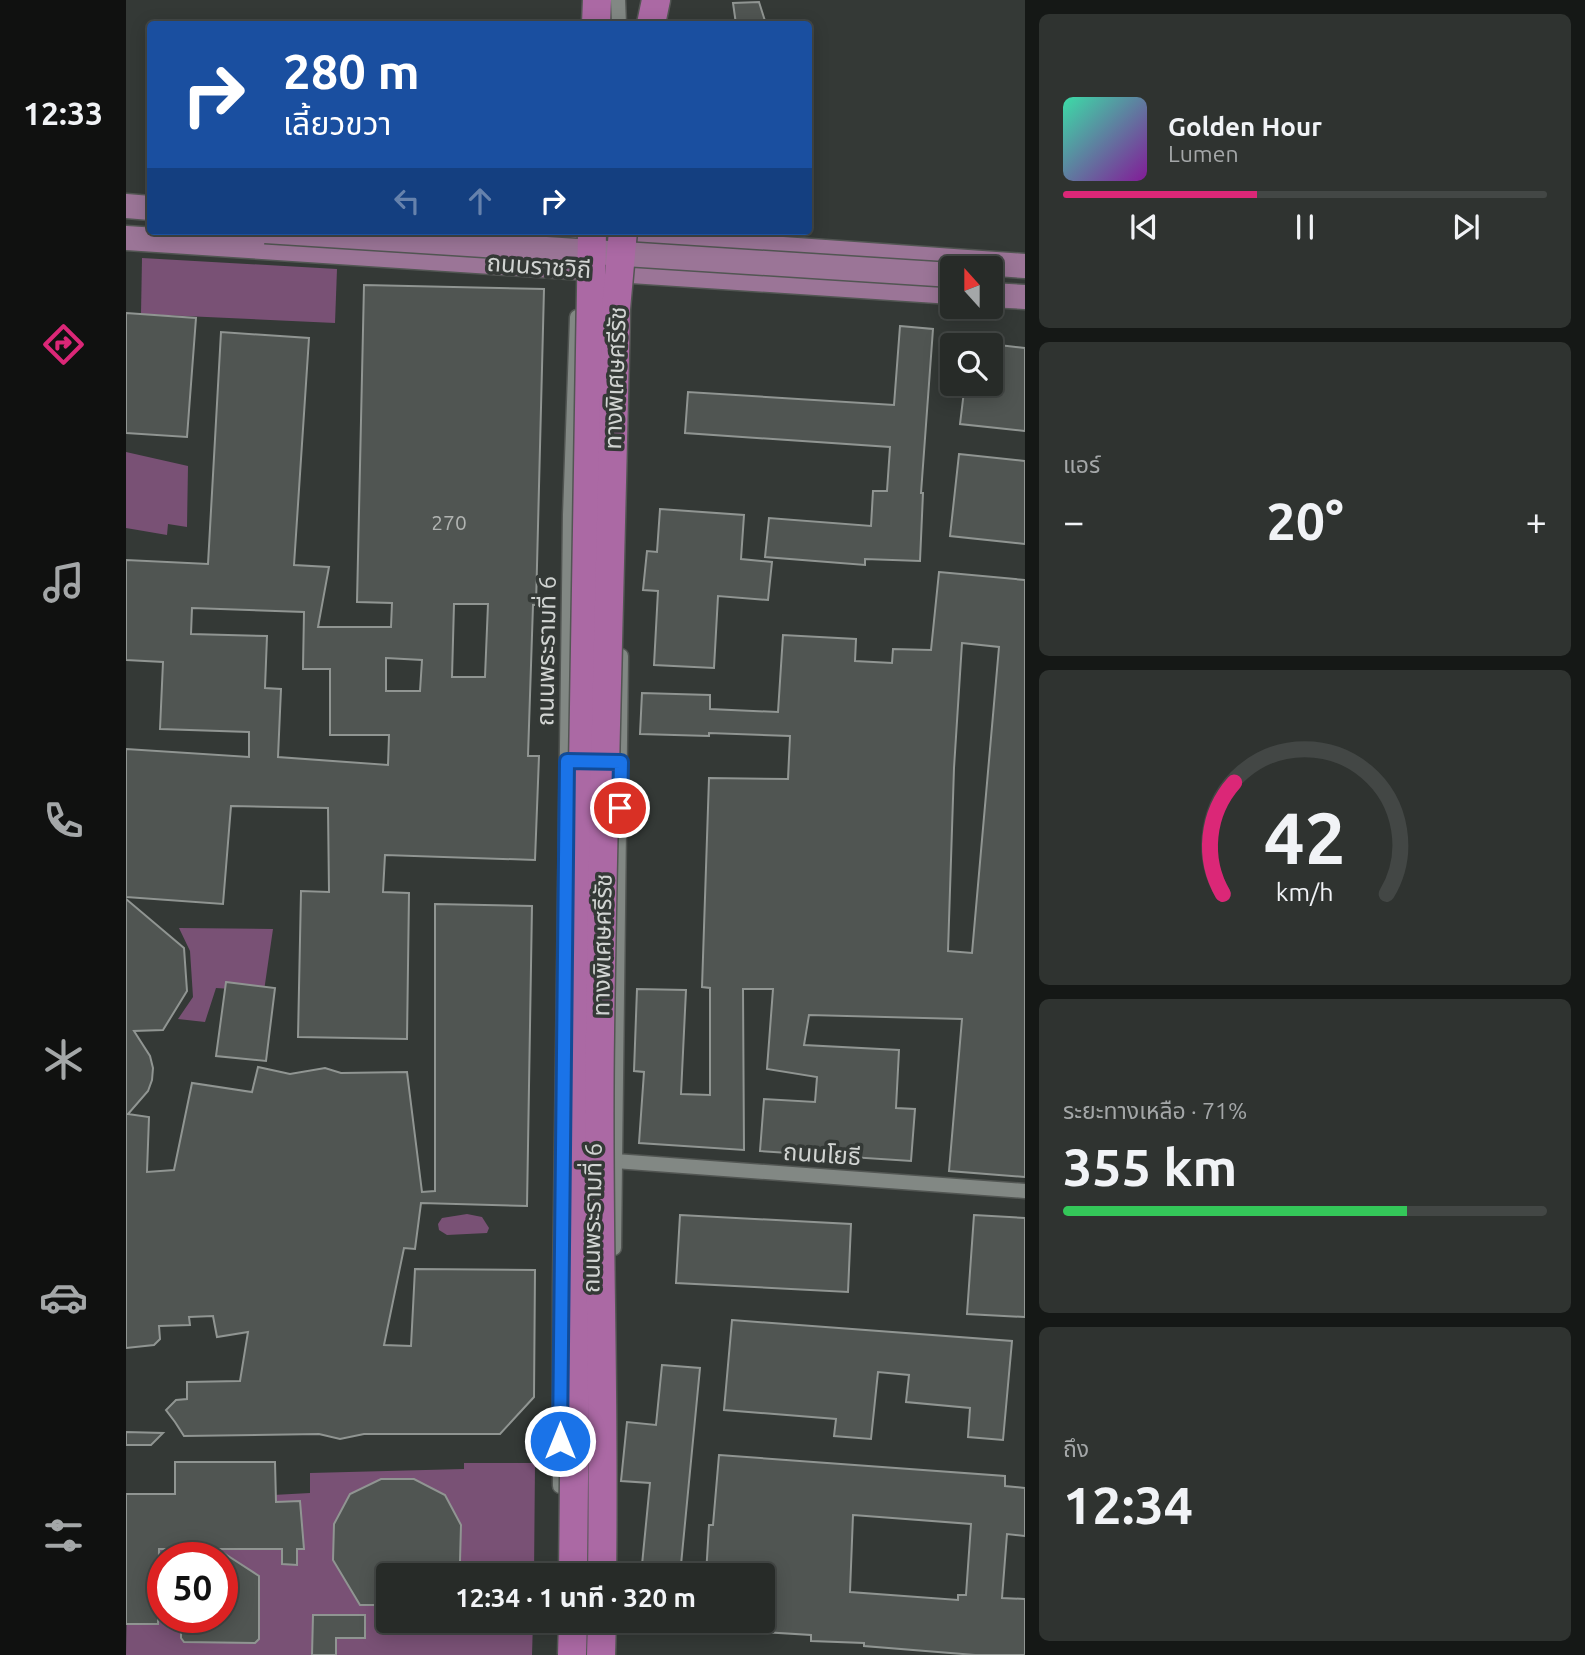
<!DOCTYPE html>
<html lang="th">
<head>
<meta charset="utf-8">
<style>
	body { margin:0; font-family:Ubuntu,"Noto Sans Thai",sans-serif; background:#2f3330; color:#f1f3f6; height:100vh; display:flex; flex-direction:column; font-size:26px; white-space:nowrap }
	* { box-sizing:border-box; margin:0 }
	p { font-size:23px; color:#a4a7a8 }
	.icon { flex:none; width:38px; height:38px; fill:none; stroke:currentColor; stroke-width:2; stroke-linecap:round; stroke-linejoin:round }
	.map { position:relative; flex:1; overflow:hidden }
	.side { display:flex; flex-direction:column; gap:14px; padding:14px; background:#151816; width:560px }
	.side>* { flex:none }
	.hud { position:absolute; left:21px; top:21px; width:665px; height:214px; border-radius:7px; box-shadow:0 4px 18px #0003,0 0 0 2px #434745; background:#1a4fa0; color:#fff; overflow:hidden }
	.needle { width:46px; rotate:339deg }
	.fabs { position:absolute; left:814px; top:256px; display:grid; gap:14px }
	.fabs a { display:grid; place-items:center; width:63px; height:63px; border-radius:7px; background:#272b28; box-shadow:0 4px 18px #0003,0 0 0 2px #434745; font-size:35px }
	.speed { position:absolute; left:21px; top:1542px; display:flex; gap:14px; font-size:35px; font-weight:700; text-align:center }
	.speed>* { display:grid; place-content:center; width:91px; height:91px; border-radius:50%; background:#272b28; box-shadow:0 4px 18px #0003,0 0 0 2px #434745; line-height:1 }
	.speed .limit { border:10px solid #d22; background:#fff; color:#111 }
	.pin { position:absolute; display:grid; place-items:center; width:60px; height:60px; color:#fff; margin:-30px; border:4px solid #fff; border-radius:50%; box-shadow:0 2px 7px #0007 }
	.me { position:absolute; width:77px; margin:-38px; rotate:0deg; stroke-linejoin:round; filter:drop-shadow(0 0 5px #0008) }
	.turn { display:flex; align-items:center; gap:24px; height:147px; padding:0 21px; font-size:32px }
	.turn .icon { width:91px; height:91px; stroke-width:2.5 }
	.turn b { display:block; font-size:49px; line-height:60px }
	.lanes { display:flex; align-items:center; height:66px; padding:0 21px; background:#0003; justify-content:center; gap:35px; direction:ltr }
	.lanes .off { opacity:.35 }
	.big { font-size:52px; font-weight:700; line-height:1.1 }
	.side .tile { flex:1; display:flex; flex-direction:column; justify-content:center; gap:10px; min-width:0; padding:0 24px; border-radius:10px; background:#2f3330 }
	.side .dial { align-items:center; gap:0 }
	.dial svg { height:182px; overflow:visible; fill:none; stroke:#434745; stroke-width:7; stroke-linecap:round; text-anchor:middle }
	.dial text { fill:#f1f3f6; stroke:none }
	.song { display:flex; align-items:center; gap:21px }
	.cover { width:84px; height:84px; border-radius:10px; background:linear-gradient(135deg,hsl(160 70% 55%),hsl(290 70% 35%)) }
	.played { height:7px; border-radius:4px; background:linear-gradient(90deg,#db2777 40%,#434745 40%) }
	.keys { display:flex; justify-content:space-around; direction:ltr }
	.heat { display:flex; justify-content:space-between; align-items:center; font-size:38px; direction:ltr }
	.charge { height:10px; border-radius:5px; background:linear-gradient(90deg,#34c759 71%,#434745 0) }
	.trip { position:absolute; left:250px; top:1563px; width:399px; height:70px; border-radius:7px; background:#272b28; box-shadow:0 4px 18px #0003,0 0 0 2px #434745; font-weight:700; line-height:70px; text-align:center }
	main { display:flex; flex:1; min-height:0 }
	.menu { display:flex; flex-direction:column; width:126px; justify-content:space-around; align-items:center; background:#101110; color:#a4a7a8 }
	.menu .icon { width:49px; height:49px }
	.menu .on { color:#db2777 }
	.menu b { font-size:32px; color:#f1f3f6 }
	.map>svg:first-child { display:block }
	.green { fill:#795175; fill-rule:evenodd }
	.building { fill:#505552; stroke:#909592; stroke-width:2; fill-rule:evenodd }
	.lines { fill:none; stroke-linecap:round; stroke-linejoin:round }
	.secondary-casing { stroke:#525653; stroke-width:17 }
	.primary-casing { stroke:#525653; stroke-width:27 }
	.highway-casing { stroke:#525653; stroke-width:31 }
	.secondary { stroke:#828884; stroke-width:14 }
	.primary { stroke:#9b7597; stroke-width:24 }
	.highway { stroke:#ab69a4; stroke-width:28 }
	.primary-bridge-casing { stroke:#525653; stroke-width:27; stroke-linecap:butt }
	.highway-bridge-casing { stroke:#525653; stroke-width:31; stroke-linecap:butt }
	.primary-bridge { stroke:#9b7597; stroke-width:24 }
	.highway-bridge { stroke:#ab69a4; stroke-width:28 }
	.route-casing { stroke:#114b97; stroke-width:18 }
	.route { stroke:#1a73e8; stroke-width:12 }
	.labels { text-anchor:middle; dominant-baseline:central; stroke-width:7; stroke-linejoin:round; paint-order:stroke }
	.number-label { font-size:21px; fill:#b1b4b2 }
	.street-label { font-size:24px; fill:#d1d4d2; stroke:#343936 }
</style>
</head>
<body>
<main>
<nav class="menu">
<b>12:33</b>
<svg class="icon on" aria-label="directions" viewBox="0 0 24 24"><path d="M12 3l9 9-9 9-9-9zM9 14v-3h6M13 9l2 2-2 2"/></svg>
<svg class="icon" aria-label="music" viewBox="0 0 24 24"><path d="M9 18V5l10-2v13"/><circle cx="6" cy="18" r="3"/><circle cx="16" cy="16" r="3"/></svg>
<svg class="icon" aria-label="phone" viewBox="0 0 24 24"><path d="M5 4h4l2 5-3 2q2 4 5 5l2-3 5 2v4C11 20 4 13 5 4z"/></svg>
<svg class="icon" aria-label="climate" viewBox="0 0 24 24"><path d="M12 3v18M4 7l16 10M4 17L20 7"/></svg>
<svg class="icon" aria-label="car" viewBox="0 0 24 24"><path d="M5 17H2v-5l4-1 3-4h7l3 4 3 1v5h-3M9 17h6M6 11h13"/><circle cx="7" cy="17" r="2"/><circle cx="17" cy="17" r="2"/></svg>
<svg class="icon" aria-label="filters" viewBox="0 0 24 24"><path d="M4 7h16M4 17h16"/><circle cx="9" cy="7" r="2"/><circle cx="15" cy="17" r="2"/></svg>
</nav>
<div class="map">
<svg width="899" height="1655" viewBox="0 0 899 1655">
	<rect width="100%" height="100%" fill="#343936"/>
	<!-- green -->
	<g class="green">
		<path d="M 16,258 L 211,269 L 209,323 L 15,314 Z"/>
		<path d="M 0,452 L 62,466 L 61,527 L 42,524 L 41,535 L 0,528 Z"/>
		<path d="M 53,928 L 147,929 L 138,991 L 90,988 L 79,1022 L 52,1019 L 67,997 L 64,951 Z"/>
		<path d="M 341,1214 L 356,1217 L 363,1228 L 361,1233 L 321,1235 L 313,1230 L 312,1224 L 316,1218 Z"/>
		<path d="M 338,1463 L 409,1463 L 408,1575 L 262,1575 L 262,1620 L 407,1621 L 406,1655 L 0,1655 L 2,1549 L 150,1549 L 147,1495 L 184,1493 L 184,1473 L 338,1469 ZM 37,1558 L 96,1558 L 96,1575 L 131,1574 L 133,1621 L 59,1621 L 59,1617 L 37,1617 Z"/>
	</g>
	<!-- building -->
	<g class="building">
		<path d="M 633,2 L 640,24 L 610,24 L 607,3 Z"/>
		<path d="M 238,285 L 418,289 L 410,605 L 407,605 L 402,756 L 413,756 L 409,860 L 259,855 L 257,892 L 283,893 L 281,1039 L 172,1037 L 175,891 L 203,892 L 202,808 L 105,806 L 97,904 L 0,897 L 0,749 L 123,757 L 123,732 L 34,729 L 37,662 L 0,660 L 0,560 L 82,564 L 95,332 L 183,338 L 168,565 L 203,567 L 192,627 L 265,627 L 266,603 L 231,602 ZM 328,604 L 362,604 L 359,677 L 326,677 ZM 66,608 L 178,612 L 177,669 L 204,669 L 204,735 L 263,735 L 262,765 L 152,757 L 155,689 L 139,688 L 141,636 L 65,634 ZM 260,658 L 296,660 L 294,691 L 260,691 Z"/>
		<path d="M 0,313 L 70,318 L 61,437 L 0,433 Z"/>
		<path d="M 774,326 L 807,329 L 795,493 L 797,493 L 794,561 L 739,559 L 739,565 L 639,557 L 643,518 L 745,526 L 747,491 L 761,491 L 764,447 L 559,433 L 562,392 L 768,405 Z"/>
		<path d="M 864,344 L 899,348 L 899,431 L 834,424 L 839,383 L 864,383 Z"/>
		<path d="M 833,454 L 899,461 L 899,544 L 824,536 Z"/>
		<path d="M 534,509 L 618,515 L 615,559 L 646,562 L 642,600 L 592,596 L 588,668 L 528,665 L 532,591 L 517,590 L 521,551 L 531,552 Z"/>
		<path d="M 813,572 L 899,580 L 899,1177 L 823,1171 L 836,1019 L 683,1015 L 678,1045 L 773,1050 L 770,1108 L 789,1109 L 785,1161 L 634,1151 L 638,1099 L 689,1102 L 691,1077 L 641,1069 L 647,989 L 617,989 L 618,1150 L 513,1143 L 518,1072 L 508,1071 L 511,989 L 560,990 L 555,1094 L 584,1095 L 584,988 L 576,987 L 583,778 L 662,779 L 664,736 L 583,733 L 583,736 L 514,734 L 516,693 L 584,695 L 584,709 L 652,712 L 657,635 L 730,639 L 729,661 L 766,663 L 767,649 L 805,650 ZM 836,643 L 873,647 L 846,953 L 822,951 L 828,768 Z"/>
		<path d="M 0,899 L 58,948 L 61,991 L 37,1030 L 8,1031 L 24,1056 L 27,1068 L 26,1080 L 22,1091 L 2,1114 L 23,1117 L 21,1172 L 48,1170 L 66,1083 L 126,1092 L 132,1067 L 164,1074 L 199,1068 L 215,1073 L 281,1072 L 296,1192 L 309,1191 L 309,904 L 406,906 L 401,1206 L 295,1203 L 289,1249 L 278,1248 L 258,1345 L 285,1346 L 289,1269 L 409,1270 L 408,1397 L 374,1434 L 238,1434 L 214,1439 L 193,1434 L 58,1436 L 49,1422 L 40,1410 L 50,1400 L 61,1399 L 61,1382 L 114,1381 L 122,1332 L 91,1337 L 87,1316 L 63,1317 L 64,1325 L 33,1326 L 34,1339 L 28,1345 L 0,1348 Z"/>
		<path d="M 100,982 L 149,988 L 140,1061 L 90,1056 Z"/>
		<path d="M 554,1215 L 725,1224 L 722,1292 L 550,1283 Z"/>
		<path d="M 848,1215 L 899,1218 L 899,1317 L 841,1314 Z"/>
		<path d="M 606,1320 L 886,1341 L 877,1440 L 842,1437 L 844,1408 L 780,1402 L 783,1375 L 752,1372 L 745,1439 L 708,1436 L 710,1419 L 598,1410 Z"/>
		<path d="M 536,1365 L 574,1368 L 554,1575 L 515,1575 L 524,1483 L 495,1481 L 501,1422 L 530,1425 Z"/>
		<path d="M 0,1432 L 37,1433 L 25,1445 L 0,1445 Z"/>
		<path d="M 593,1455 L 879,1476 L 879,1486 L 899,1488 L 899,1536 L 881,1534 L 876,1598 L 899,1599 L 899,1655 L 849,1655 L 738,1646 L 738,1643 L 685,1641 L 685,1635 L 637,1632 L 637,1575 L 580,1575 L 583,1525 L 587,1525 ZM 727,1515 L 845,1524 L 840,1595 L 832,1595 L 832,1600 L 724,1592 Z"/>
		<path d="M 49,1462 L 149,1462 L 150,1502 L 174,1501 L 178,1549 L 171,1549 L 171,1565 L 156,1564 L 156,1549 L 33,1549 L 32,1624 L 0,1624 L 0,1494 L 49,1494 Z"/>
		<path d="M 255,1479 L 288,1479 L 319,1495 L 335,1525 L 334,1561 L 326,1575 L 262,1575 L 262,1605 L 234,1605 L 207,1560 L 208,1524 L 224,1494 Z"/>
		<path d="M 96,1552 L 133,1576 L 133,1639 L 129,1643 L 58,1642 L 55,1638 L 55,1617 L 96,1617 Z"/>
		<path d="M 187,1615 L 239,1615 L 239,1638 L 210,1638 L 210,1655 L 186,1655 Z"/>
	</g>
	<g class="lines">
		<defs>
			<g id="secondary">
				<path d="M 492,0 L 493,24"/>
				<path d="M 489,1161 L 899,1191"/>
				<path d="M 488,1248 L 495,656"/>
				<path d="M 434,1486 L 434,1288 L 444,515 L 451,317"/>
			</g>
			<g id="primary">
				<path d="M 0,206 L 24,208"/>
				<path d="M 402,231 L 899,266"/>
				<path d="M 0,238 L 826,292"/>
				<path d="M 864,295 L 899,297"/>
			</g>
			<g id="highway">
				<path d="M 470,24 L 471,0"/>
				<path d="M 525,24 L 530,0"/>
			</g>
		</defs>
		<!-- secondary casing -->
		<use href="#secondary" class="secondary-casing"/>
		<!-- primary casing -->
		<use href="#primary" class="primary-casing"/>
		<!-- highway casing -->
		<use href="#highway" class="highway-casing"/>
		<!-- secondary -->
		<use href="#secondary" class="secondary"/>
		<!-- primary -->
		<use href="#primary" class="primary"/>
		<!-- highway -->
		<use href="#highway" class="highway"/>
		<defs>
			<path id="primary-bridge" d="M 139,231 L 826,275"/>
			<g id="highway-bridge">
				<path d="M 447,1575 L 453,1005 L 466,231"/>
				<path d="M 476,1575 C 479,1395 471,1215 474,1034 C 477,793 485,551 490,309 L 497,231"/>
				<path d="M 446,1655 L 447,1620"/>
				<path d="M 475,1655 L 476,1620"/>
			</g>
		</defs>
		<!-- primary-bridge casing -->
		<use href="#primary-bridge" class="primary-bridge-casing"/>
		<!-- highway-bridge casing -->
		<use href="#highway-bridge" class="highway-bridge-casing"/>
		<!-- primary-bridge -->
		<use href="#primary-bridge" class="primary-bridge"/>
		<!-- highway-bridge -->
		<use href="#highway-bridge" class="highway-bridge"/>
	</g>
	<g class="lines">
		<defs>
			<path id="route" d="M 434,1441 L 441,761 L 495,762 L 494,808"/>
		</defs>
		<!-- route casing -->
		<use href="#route" class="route-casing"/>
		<!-- route -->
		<use href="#route" class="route"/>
	</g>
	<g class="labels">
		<!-- number labels -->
		<g class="number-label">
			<text x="323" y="522">270</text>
		</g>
		<!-- street labels -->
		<g class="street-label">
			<text transform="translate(413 266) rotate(4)">ถนนราชวิถี</text>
			<text transform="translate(489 378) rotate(-88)">ทางพิเศษศรีรัช</text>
			<text transform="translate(420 651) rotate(-89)">ถนนพระรามที่ 6</text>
			<text transform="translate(476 945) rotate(-89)">ทางพิเศษศรีรัช</text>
			<text transform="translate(696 1154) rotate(4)">ถนนโยธี</text>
			<text transform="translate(466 1218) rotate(-89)">ถนนพระรามที่ 6</text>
		</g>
	</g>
</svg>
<div class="fabs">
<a><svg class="needle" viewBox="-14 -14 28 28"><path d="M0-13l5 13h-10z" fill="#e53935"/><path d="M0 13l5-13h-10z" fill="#a4a7a8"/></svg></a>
<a><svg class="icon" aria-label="search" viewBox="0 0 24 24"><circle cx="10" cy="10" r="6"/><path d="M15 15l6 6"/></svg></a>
</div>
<div class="speed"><div class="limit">50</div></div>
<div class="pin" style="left:494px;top:808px;background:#d93025"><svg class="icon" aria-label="arrive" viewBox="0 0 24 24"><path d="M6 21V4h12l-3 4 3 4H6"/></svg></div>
<svg class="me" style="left:434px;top:1441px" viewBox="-20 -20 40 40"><circle r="17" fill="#1a73e8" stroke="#fff" stroke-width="3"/><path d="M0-11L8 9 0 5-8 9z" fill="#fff"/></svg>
<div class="trip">12:34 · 1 นาที · 320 m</div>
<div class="hud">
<div class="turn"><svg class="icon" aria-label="right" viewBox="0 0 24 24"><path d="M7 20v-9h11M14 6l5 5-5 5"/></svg><div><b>280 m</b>เลี้ยวขวา</div></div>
<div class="lanes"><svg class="icon off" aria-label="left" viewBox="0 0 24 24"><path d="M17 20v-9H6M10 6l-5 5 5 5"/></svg><svg class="icon off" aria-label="ahead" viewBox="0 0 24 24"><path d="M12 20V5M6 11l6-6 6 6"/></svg><svg class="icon" aria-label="right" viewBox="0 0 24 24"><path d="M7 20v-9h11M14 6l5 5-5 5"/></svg></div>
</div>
</div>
<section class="side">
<div class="tile">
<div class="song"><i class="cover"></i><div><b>Golden Hour</b><p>Lumen</p></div></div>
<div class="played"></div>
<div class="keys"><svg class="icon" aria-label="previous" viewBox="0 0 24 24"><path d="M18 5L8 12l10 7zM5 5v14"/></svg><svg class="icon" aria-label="pause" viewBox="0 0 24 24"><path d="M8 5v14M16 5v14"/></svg><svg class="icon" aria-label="next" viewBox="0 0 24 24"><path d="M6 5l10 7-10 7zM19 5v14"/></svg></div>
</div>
<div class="tile"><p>แอร์</p>
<div class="heat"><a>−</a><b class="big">20°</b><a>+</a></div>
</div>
<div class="tile dial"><svg viewBox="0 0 100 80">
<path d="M14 69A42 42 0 1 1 86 69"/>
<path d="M14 69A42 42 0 0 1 19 20" stroke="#db2777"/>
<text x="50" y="56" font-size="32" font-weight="700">42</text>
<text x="50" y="72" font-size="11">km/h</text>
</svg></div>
<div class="tile"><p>ระยะทางเหลือ · 71%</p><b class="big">355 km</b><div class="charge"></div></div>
<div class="tile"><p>ถึง</p><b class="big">12:34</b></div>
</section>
</main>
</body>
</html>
